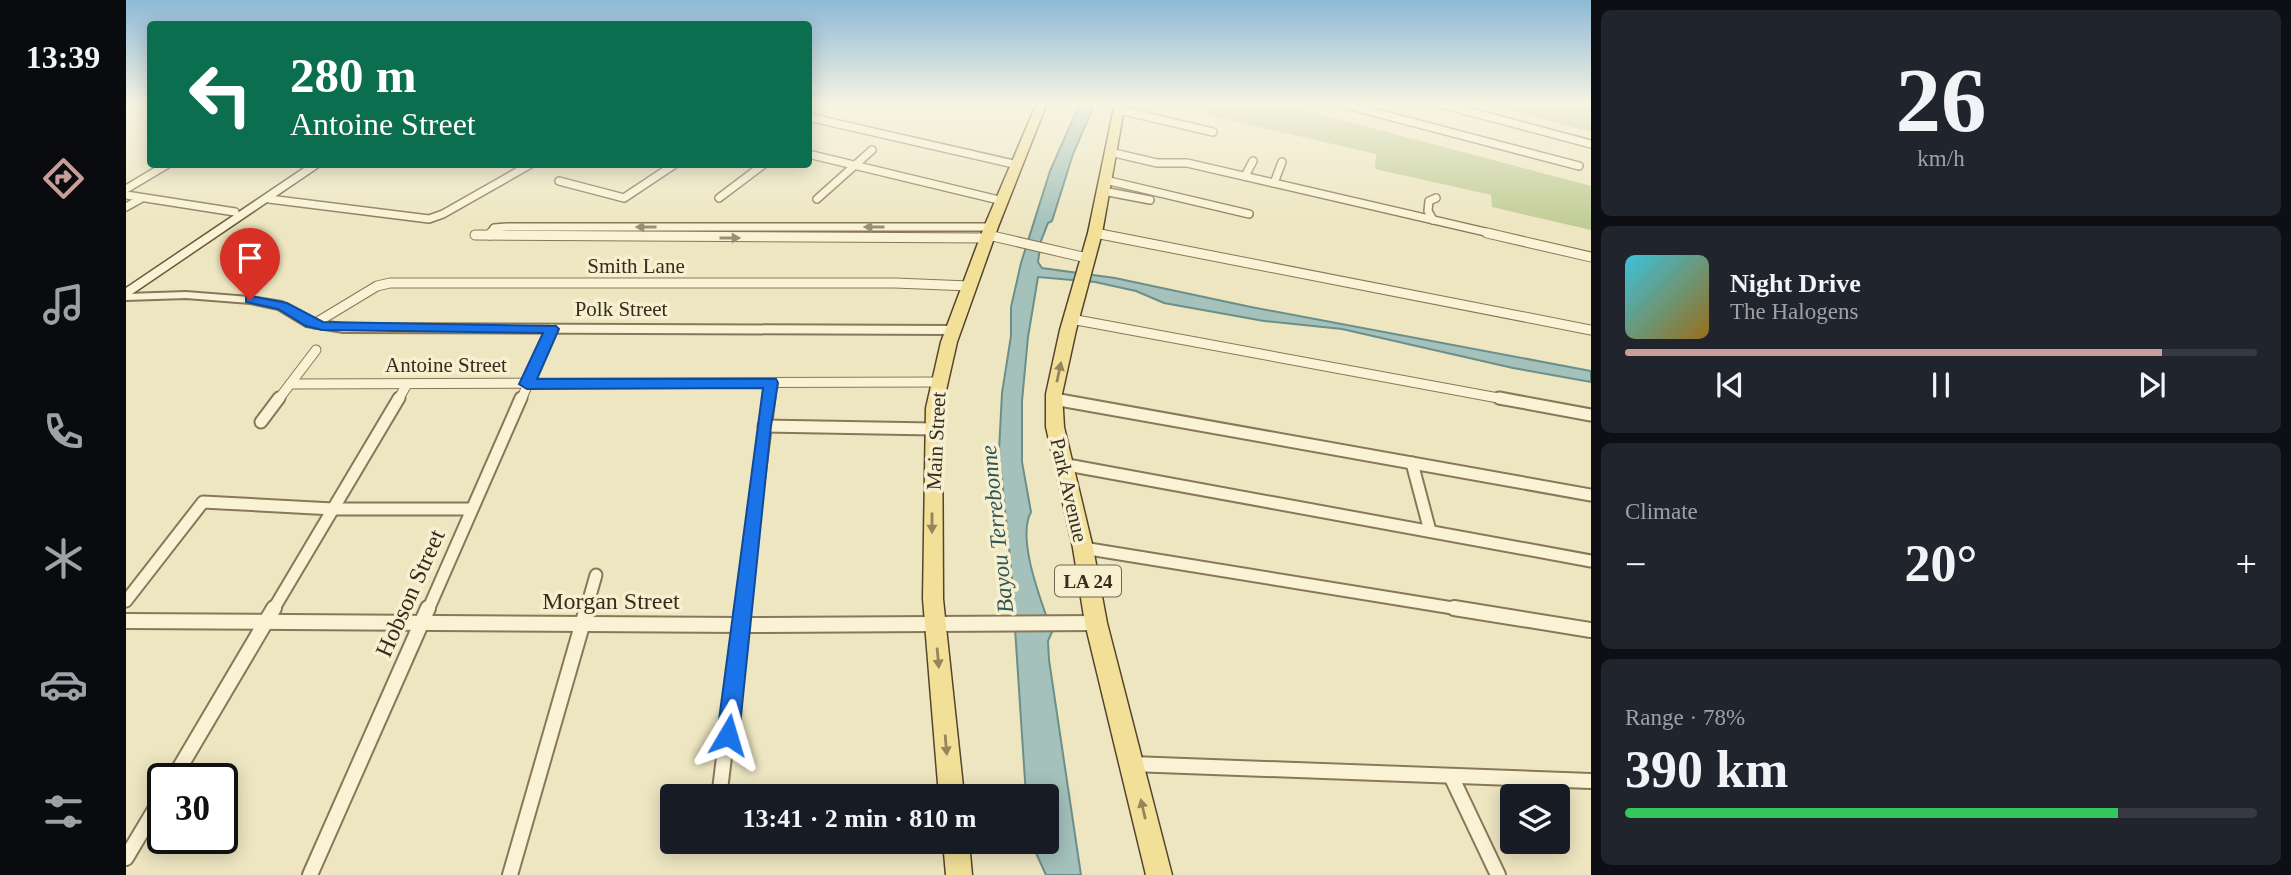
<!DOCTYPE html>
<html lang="en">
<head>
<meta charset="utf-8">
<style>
	body { margin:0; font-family:Georgia,serif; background:#20242c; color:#f1f3f6; height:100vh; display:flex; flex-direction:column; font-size:26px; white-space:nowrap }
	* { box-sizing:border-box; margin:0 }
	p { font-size:23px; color:#9ea1a6 }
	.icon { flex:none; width:38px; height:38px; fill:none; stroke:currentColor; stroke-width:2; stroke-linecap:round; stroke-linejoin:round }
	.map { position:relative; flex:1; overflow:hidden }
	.side { display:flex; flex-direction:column; gap:10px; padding:10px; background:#0d0f14; width:700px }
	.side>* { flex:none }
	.guide { position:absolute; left:21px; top:21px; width:665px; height:147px; border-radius:7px; box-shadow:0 4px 18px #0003; background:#0b6e4f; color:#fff; overflow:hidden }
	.fabs { position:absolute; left:1374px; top:784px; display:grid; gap:14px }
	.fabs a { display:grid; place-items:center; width:70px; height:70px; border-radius:7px; background:#171b24; box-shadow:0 4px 18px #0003; font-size:35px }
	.speed { position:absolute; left:21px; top:763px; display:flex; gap:14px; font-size:35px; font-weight:700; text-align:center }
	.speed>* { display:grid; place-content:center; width:91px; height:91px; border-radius:50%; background:#171b24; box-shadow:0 4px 18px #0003; line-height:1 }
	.speed .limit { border:4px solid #111; border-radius:10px; background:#fff; color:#111 }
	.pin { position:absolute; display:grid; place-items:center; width:60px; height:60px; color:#fff; margin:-72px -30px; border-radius:50% 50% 50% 0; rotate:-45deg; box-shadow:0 0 7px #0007 }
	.pin .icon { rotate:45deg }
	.me { position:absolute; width:77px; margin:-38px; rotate:7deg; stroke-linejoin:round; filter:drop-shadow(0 0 5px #0008) }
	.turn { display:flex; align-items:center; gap:24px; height:147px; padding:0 28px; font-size:32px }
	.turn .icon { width:91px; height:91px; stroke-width:2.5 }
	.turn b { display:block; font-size:49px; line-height:60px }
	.big { font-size:52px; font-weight:700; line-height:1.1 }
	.side .widget { flex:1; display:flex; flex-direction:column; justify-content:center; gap:10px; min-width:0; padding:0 24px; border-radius:10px; background:#20242c }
	.side .dial { align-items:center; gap:0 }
	.dial b { font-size:91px; line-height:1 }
	.song { display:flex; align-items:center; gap:21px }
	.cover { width:84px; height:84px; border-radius:10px; background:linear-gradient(135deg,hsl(190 70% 55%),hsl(40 70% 35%)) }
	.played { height:7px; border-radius:4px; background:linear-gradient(90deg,#c99d99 85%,#363941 85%) }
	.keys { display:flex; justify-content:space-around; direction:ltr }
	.heat { display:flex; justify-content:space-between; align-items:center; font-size:38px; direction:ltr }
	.charge { height:10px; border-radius:5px; background:linear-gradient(90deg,#34c759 78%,#363941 0) }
	.trip { position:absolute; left:534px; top:784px; width:399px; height:70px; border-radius:7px; background:#171b24; box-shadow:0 4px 18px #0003; font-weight:700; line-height:70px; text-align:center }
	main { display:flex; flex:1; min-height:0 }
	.dock { display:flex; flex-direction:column; width:126px; justify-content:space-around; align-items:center; background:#090b0e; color:#9ea1a6 }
	.dock .icon { width:49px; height:49px }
	.dock .active { color:#c99d99 }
	.dock b { font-size:32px; color:#f1f3f6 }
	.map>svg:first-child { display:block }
	.green { fill:#c0cc95 }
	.water { fill:#a4c1bb; stroke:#6b8f89; stroke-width:2 }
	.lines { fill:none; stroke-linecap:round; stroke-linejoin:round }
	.minor-far3-casing { stroke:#887758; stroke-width:10 }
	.minor-far2-casing { stroke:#887758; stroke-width:11 }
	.minor-far1-casing { stroke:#887758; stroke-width:15 }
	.minor-casing { stroke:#887758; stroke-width:18 }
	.tertiary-casing { stroke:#887758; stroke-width:4 }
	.secondary-casing { stroke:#6a583c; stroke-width:3 }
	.primary-casing { stroke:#55442d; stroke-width:3 }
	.minor-far3 { stroke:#f9f2d4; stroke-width:7 }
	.minor-far2 { stroke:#f9f2d4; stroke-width:9 }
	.minor-far1 { stroke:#f9f2d4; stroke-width:11 }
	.minor { stroke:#f9f2d4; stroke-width:14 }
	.tertiary { fill:#f9f2d4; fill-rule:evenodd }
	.secondary { fill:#f9f2d4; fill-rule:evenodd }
	.primary { fill:#f2e098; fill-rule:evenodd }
	.oneway { fill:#988f78 }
	.oneway2 { fill:#94865a }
	.route { fill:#1a73e8; stroke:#114b97; stroke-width:2 }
	.labels { text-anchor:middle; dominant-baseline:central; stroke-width:7; stroke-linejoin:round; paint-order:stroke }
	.shield { fill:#f6efd0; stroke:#706653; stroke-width:2 }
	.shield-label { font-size:19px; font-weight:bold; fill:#372c1d }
	.street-label { font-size:21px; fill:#372c1d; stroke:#f6efd0 }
	.water-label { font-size:23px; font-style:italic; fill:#2c5557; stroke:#f6efd0 }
	.near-street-label { font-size:24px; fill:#372c1d; stroke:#f6efd0 }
</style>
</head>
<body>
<main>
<nav class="dock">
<b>13:39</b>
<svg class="icon active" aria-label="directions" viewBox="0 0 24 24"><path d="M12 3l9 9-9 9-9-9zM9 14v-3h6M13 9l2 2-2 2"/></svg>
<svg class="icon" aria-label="music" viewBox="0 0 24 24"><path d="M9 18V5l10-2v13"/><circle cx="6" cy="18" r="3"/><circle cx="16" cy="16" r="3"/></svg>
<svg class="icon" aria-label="phone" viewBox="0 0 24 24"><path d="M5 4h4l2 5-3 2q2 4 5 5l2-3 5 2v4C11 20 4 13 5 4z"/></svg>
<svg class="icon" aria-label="climate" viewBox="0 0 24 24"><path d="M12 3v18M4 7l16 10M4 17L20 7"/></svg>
<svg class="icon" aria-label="car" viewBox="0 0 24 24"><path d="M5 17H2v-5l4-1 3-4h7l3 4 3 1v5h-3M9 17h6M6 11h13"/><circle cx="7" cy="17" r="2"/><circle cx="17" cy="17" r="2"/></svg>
<svg class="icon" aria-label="filters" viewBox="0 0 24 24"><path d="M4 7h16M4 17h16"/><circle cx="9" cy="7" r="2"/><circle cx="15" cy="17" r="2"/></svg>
</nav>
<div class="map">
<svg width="1465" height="875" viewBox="0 0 1465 875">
	<rect width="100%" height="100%" fill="#eee6c1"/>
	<!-- green -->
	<g class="green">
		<path d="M 1087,103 L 1151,103 L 1465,186 L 1465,230 L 1366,207 L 1365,195 L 1249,169 L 1250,154 L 1082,115 Z"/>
		<path d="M 1357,103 L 1465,103 L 1465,132 Z"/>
	</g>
	<!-- water -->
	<path class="water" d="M 954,103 L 969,103 L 947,154 L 926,221 L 922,223 L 915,241 L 912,262 L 916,268 L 989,278 L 1125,307 L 1465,371 L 1465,382 L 1387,368 L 1216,329 L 1138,321 L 1038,303 L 1010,291 L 969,282 L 912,277 L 902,337 L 896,401 L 896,462 L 905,512 C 890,539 916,603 926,632 L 922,641 L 923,660 L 955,875 L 920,875 L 905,842 L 920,842 L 920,796 L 900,796 L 885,567 L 873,451 L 876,393 L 885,336 L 885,307 L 895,263 L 924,171 Z"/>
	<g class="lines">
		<defs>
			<g id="minor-far3">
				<path d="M 1213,103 L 1453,166"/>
				<path d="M 1311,103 L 1465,144"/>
				<path d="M 993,110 L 1087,132"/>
				<path d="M 682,117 L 892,165"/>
				<path d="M 984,152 L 1031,163 L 1061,163 L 1368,234"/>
				<path d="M 682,154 L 877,201"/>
				<path d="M 1119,176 L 1127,161"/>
				<path d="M 979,180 L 1123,214"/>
				<path d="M 433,181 L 498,198 L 549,164"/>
				<path d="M 1148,183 L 1156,162"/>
				<path d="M 0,189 L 42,164"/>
				<path d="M 977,191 L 1024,200"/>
				<path d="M 0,195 L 109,212"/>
				<path d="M 593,198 L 638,164"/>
				<path d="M 143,199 L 303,219 L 317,214 L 405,164"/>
				<path d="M 691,199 L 746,150"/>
				<path d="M 0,207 L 16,198"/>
				<path d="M 1307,220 L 1302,211 L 1303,201 L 1310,198"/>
				<path d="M 969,233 L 976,234"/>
				<path d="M 364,234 L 368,228 L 381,227 L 865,227"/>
			</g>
			<g id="minor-far2">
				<path d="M 969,233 L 1465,330"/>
				<path d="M 1361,233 L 1465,257"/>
				<path d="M 349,235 L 861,238"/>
				<path d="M 364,235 L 365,233"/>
				<path d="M 862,235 L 961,258"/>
				<path d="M 945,319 L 1383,400"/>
				<path d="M 188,324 L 251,286 L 264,283 L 769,283 L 843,286"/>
				<path d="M 164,384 L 813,382"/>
				<path d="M 928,399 L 933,400"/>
				<path d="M 152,400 L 190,350"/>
				<path d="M 272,400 L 281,384"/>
				<path d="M 395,400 L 426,329"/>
				<path d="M 642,400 L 645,383"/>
			</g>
			<g id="minor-far1">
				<path d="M 1373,398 L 1465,415"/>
				<path d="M 928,399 L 1465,495"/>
				<path d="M 135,422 L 153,398"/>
				<path d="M 638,426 L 807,429"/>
				<path d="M 1286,463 L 1304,531"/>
				<path d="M 936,464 L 1465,561"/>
				<path d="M 957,548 L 1339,610"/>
				<path d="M 0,601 L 77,502 L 207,509 L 345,509"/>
				<path d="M 147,610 L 273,398"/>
				<path d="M 302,610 L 395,398"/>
				<path d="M 460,610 L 470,575"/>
				<path d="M 616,610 L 643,398"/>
			</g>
			<g id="minor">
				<path d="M 1328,608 L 1465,630"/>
				<path d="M 0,621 L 616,625 L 970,623"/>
				<path d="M 1006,764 L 1465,781"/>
				<path d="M 1325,776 L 1372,875"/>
				<path d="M 47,779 L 148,608"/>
				<path d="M 594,790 L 616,608"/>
				<path d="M 0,858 L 37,796"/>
				<path d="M 184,875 L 302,608"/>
				<path d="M 384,875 L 461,608"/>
			</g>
			<path id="tertiary" d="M 60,292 L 124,297 L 156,302 L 187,320 L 217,324 L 828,326 L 834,330 L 828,334 L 217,332 L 180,326 L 152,309 L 124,303 L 60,298 L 0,300 L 0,294 Z"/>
			<path id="secondary" d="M 184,164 L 197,164 L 0,298 L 0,288 Z"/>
			<g id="primary">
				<path d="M 911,103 L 921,103 L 872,227 L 831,342 L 816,408 L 817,599 L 838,796 L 813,796 L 797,599 L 800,408 L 815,342 L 858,227 Z"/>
				<path d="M 989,103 L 999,103 L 976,233 L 950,330 L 936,394 L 938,427 L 967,548 L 981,623 L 1046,875 L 1020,875 L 959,623 L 947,548 L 920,427 L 920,394 L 934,330 L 962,233 Z"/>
				<path d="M 817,842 L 843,842 L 846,875 L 820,875 Z"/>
			</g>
		</defs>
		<!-- minor-far3 casing -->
		<use href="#minor-far3" class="minor-far3-casing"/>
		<!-- minor-far2 casing -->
		<use href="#minor-far2" class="minor-far2-casing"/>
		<!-- minor-far1 casing -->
		<use href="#minor-far1" class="minor-far1-casing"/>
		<!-- minor casing -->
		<use href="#minor" class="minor-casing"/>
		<!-- tertiary casing -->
		<use href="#tertiary" class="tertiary-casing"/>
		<!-- secondary casing -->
		<use href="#secondary" class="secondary-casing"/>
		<!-- primary casing -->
		<use href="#primary" class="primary-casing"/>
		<!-- minor-far3 -->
		<use href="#minor-far3" class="minor-far3"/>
		<!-- minor-far2 -->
		<use href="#minor-far2" class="minor-far2"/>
		<!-- minor-far1 -->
		<use href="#minor-far1" class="minor-far1"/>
		<!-- minor -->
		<use href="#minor" class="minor"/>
		<!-- tertiary -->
		<use href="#tertiary" class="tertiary"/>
		<!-- secondary -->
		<use href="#secondary" class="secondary"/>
		<!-- primary -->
		<use href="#primary" class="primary"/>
	</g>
	<!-- one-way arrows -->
	<defs><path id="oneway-solid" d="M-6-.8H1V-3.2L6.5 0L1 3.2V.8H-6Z" transform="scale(1.75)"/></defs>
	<g class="oneway">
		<use href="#oneway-solid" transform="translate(520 227) rotate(-180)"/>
		<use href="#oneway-solid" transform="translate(748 227) rotate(180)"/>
		<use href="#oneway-solid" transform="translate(604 238)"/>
	</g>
	<g class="oneway2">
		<use href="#oneway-solid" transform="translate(933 372) rotate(-78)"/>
		<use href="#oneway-solid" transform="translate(806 523) rotate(90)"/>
		<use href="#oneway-solid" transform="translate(812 658) rotate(85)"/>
		<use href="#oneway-solid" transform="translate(820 745) rotate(85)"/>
		<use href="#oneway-solid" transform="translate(1017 809) rotate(-103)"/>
	</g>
	<!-- sky -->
	<linearGradient id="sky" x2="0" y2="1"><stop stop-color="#8db9d6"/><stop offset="0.46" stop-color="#f7f4e3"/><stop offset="1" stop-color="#f7f4e3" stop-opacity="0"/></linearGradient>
	<rect width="1465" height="226" fill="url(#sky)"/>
	<!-- route -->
	<path class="route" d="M 124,296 L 161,303 L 197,322 L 430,326 L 433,329 L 411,379 L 650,379 L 652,383 L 645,426 L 613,735 L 609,743 L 602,746 L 594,743 L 591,735 L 637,388 L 401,389 L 393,384 L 417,333 L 196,330 L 180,326 L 152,309 L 120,302 L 120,297 Z"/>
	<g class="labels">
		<!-- shield labels -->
		<rect class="shield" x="929" y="565.5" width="66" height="31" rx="5"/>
		<g class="shield-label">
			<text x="962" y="581">LA 24</text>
		</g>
		<!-- street labels -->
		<g class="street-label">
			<text x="510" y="266">Smith Lane</text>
			<text x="495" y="309">Polk Street</text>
			<text x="320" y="365">Antoine Street</text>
			<text transform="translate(810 441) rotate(-87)">Main Street</text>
			<text transform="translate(943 490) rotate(77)">Park Avenue</text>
		</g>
		<!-- water labels -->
		<g class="water-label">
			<text transform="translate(871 529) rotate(-96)">Bayou Terrebonne</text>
		</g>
		<!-- near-street labels -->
		<g class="near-street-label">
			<text transform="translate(284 593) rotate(-66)">Hobson Street</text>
			<text x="485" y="601">Morgan Street</text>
		</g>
	</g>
</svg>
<div class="fabs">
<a><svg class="icon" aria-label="layers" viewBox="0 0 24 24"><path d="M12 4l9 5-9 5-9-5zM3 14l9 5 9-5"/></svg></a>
</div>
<div class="speed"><div class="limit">30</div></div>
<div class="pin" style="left:124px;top:300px;background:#d93025"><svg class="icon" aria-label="arrive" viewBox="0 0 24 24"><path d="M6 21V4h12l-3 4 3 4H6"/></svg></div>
<svg class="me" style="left:602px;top:735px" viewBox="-20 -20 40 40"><path d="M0-17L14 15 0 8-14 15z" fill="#1a73e8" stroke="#fff" stroke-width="4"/></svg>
<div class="trip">13:41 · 2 min · 810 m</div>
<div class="guide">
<div class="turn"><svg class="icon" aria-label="left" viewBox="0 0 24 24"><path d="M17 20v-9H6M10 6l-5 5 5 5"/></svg><div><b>280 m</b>Antoine Street</div></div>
</div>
</div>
<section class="side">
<div class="widget dial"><b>26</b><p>km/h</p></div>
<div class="widget">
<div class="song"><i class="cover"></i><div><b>Night Drive</b><p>The Halogens</p></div></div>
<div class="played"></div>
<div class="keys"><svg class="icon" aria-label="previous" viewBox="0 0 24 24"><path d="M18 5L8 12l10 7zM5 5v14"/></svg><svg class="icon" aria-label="pause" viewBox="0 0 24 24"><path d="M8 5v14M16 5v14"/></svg><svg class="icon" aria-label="next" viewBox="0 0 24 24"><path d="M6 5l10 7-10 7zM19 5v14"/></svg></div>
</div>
<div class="widget"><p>Climate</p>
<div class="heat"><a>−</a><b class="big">20°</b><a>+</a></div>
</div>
<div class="widget"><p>Range · 78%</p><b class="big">390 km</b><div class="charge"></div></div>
</section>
</main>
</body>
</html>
